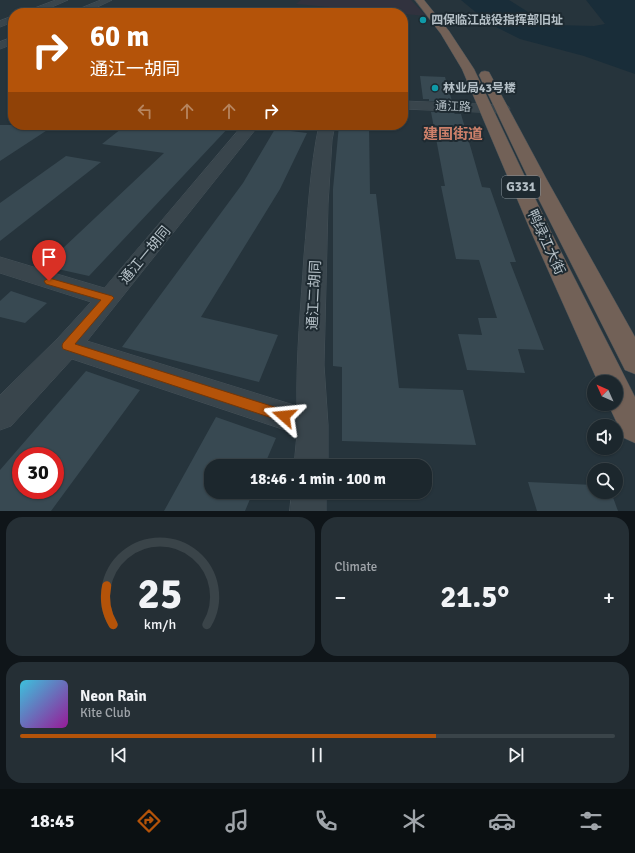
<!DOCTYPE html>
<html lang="en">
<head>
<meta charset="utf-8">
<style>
	body { margin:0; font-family:Signika,"Noto Sans SC",sans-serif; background:#252f35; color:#f1f3f6; height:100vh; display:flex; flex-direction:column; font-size:15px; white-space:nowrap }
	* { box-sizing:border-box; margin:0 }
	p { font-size:13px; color:#a0a5aa }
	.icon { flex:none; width:22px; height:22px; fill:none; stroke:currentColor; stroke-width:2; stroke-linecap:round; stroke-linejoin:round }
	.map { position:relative; height:511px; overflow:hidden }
	.panel { display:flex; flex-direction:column; gap:6px; padding:6px; background:#0f1519; flex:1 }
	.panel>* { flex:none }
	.hud { position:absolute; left:8px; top:8px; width:400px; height:122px; border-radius:16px; box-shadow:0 1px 3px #0004,0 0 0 1px #3a4449; background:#b45309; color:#fff; overflow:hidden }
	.needle { width:26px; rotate:315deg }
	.fabs { position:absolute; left:587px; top:375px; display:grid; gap:8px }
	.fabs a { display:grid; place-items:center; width:36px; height:36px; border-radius:50%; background:#1c272d; box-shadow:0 1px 3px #0004,0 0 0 1px #3a4449; font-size:20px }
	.speed { position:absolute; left:12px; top:447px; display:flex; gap:8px; font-size:20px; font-weight:700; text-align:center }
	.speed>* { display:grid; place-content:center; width:52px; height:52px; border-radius:50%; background:#1c272d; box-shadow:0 1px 3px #0004,0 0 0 1px #3a4449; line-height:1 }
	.speed .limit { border:6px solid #d22; background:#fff; color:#111 }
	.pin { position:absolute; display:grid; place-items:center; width:34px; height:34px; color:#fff; margin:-41px -17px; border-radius:50% 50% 50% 0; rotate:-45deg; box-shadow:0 0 4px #0007 }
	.pin .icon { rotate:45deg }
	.me { position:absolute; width:44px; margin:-22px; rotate:288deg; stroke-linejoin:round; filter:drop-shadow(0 0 3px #0008) }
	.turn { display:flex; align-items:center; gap:14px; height:84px; padding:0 16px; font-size:18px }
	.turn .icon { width:52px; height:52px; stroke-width:2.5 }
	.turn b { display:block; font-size:28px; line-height:34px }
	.lanes { display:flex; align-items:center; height:38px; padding:0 16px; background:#0003; justify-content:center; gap:20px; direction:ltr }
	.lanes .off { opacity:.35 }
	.big { font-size:30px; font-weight:700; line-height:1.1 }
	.panel .widget { flex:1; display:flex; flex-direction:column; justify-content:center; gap:6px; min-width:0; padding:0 14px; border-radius:16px; background:#252f35 }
	.panel .dial { align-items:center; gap:0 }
	.dial svg { height:104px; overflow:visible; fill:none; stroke:#3a4449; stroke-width:7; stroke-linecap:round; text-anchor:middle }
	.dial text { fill:#f1f3f6; stroke:none }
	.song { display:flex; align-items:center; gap:12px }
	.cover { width:48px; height:48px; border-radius:6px; background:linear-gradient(135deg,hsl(190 70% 55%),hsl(300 70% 35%)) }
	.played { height:4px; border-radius:2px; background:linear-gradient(90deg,#b45309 70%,#3a4449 70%) }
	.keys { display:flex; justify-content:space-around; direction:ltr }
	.heat { display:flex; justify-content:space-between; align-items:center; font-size:22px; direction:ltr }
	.panel .tiles { flex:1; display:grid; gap:6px; grid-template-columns:1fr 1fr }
	.widget:last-child { grid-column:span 2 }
	.trip { position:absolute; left:204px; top:459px; width:228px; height:40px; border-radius:16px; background:#1c272d; box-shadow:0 1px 3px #0004,0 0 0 1px #3a4449; font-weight:700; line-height:40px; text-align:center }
	.dock { display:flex; height:64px; justify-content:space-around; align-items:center; background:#0b1012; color:#a0a5aa }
	.dock .icon { width:28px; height:28px }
	.dock .on { color:#b45309 }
	.dock b { font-size:18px; color:#f1f3f6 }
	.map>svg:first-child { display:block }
	.medical { fill:#31323e }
	.water { fill:#192d39 }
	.building { fill:#384952; fill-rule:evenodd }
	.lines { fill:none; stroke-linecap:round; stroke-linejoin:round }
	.minor-casing { stroke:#455158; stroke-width:1 }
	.highway-casing { stroke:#445057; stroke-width:1 }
	.minor { fill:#39454c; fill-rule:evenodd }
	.highway { fill:#726157; fill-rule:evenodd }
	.route { fill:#b45309; stroke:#753606 }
	.culture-dot { fill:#0f9aa8; stroke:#1e2a31; stroke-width:1.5 }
	.labels { text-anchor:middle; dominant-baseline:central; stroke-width:4; stroke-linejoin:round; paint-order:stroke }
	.far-poi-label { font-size:12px; font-weight:bold; fill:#b5c0c7; stroke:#1e2a31; text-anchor:start }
	.far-street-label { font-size:12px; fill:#b5c0c7; stroke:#1e2a31 }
	.shield { fill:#1e2a31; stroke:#88939a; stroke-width:1 }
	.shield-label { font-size:13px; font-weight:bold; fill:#b5c0c7 }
	.street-label { font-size:14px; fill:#b5c0c7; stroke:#1e2a31 }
	.far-district-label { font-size:15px; font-weight:bold; fill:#cd806a; stroke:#1e2a31 }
</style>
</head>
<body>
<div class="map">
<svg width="635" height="511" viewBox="0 0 635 511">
	<rect width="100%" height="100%" fill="#26343c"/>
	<!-- medical -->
	<path class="medical" d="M 301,0 L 411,0 L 426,16 L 296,4 Z"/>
	<!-- water -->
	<path class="water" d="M 461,0 L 509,0 L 544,22 L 554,25 L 594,26 L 605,24 L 586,0 L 635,0 L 635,74 L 584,56 L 520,39 L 490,24 Z"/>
	<!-- building -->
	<g class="building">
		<path d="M 420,76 L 445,77 L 452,101 L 429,101 L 429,99 L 423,99 Z"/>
		<path d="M 431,112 L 454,113 L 455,114 L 461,114 L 482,187 L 490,188 L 516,262 L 510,262 L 544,350 L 518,349 L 525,373 L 467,370 L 458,334 L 482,335 L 478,318 L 497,318 L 479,260 L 456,259 L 441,186 L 445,186 Z"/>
		<path d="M 0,125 L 55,125 L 0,161 Z"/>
		<path d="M 126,125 L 231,125 L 89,276 L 44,266 L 164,153 L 102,144 Z"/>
		<path d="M 339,125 L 369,125 L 370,194 L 376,194 L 399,388 L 463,390 L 476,445 L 342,441 L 342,367 L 333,366 L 333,189 Z"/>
		<path d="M 275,129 L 307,133 L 280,189 L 201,317 L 278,335 L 259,382 L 122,347 L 243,183 Z"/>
		<path d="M 66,156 L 101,162 L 0,241 L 0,203 Z"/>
		<path d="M 11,291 L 47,303 L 25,323 L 0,317 L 0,301 Z"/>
		<path d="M 86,371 L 140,390 L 51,511 L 0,511 L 0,470 ZM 21,456 L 55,456 L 55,490 L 21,490 Z"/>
		<path d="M 216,417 L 276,438 L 264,466 L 211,466 L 211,492 L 253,492 L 245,511 L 164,511 Z"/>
		<path d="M 528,482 L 594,485 L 594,492 L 611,492 L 618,511 L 537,511 Z"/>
	</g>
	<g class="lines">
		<defs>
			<g id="minor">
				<path d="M 56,0 L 68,0 L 38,13 L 25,13 L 27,11 Z"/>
				<path d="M 101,0 L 112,0 L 85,13 L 72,13 L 74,11 Z"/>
				<path d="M 13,16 L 13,22 L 0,27 L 0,21 Z"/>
				<path d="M 13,37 L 13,44 L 0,49 L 0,42 Z"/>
				<path d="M 403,101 L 503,105 L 508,106 L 510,109 L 508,112 L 503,113 L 403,109 Z"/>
				<path d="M 243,125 L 259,125 L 87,341 L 297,406 C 296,355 301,306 304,256 C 308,212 310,168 319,125 L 335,125 L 332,140 L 328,204 L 324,365 L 328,425 L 328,466 L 294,466 L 297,434 L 72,359 L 11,426 L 0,430 L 0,395 L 58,338 L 91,302 L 0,273 L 0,257 L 104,288 Z"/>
				<path d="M 292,492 L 326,492 L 326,511 L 290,511 Z"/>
			</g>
			<g id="highway">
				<path d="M 415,0 L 424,0 L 449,31 L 474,69 L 552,234 L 635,397 L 635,443 L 624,438 L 608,404 L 616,404 L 616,382 L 598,382 L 532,234 L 462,69 L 441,34 Z"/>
				<path d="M 485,71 L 489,72 L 547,180 L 635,337 L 635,374 L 625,370 L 529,180 L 479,75 L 481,72 Z"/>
			</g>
		</defs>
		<!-- minor casing -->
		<use href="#minor" class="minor-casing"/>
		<!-- highway casing -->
		<use href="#highway" class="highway-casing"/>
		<!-- minor -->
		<use href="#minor" class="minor"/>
		<!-- highway -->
		<use href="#highway" class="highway"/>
	</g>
	<!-- route -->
	<path class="route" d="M 49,278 L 112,296 L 114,298 L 75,344 L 284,410 L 288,412 L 290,416 L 288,420 L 284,422 L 63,349 L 62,346 L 63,343 L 101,300 L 46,284 L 44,281 Z"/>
	<!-- markers -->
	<g class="culture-dot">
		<circle cx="423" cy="20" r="4"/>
		<circle cx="435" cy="88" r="4"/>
	</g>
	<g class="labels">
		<!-- far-poi labels -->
		<g class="far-poi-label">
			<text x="431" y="20">四保临江战役指挥部旧址</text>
			<text x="443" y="88">林业局43号楼</text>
		</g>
		<!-- far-street labels -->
		<g class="far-street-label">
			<text transform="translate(453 107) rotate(2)">通江路</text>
		</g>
		<!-- shield labels -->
		<rect class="shield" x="502" y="176" width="38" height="22" rx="3"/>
		<g class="shield-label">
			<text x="521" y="187">G331</text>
		</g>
		<!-- street labels -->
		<g class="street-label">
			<text transform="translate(546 242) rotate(65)">鸭绿江大街</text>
			<text transform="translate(145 255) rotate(-50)">通江一胡同</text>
			<text transform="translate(314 295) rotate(-87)">通江二胡同</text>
		</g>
		<!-- far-district labels -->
		<g class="far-district-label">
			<text x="453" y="134">建国街道</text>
		</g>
	</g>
</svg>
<div class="fabs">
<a><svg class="needle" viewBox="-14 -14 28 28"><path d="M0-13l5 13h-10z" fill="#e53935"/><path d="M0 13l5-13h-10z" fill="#a0a5aa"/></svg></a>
<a><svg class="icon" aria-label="sound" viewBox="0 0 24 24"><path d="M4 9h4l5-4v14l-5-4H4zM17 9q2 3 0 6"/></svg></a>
<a><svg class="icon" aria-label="search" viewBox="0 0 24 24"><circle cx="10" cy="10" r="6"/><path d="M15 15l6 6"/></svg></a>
</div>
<div class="speed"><div class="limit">30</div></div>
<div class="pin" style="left:49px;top:281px;background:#d93025"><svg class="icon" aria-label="arrive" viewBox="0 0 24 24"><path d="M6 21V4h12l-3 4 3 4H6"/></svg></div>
<svg class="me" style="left:284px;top:416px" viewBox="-20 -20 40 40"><path d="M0-17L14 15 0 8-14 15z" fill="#b45309" stroke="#fff" stroke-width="4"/></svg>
<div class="trip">18:46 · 1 min · 100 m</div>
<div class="hud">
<div class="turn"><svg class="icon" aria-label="right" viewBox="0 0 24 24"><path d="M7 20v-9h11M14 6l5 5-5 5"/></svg><div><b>60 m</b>通江一胡同</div></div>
<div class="lanes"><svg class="icon off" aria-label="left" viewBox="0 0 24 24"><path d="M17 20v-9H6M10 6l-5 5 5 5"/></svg><svg class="icon off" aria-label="ahead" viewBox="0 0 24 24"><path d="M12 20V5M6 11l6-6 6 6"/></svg><svg class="icon off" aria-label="ahead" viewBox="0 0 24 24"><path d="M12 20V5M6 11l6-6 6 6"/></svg><svg class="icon" aria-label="right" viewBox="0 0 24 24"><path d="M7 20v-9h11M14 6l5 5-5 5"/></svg></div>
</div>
</div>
<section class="panel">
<div class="tiles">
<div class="widget dial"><svg viewBox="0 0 100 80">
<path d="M14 69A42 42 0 1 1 86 69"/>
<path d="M14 69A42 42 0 0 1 9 39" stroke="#b45309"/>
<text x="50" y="56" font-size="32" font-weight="700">25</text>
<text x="50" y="72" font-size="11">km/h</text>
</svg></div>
<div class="widget"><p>Climate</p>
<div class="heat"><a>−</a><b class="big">21.5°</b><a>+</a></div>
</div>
<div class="widget">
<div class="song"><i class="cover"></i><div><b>Neon Rain</b><p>Kite Club</p></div></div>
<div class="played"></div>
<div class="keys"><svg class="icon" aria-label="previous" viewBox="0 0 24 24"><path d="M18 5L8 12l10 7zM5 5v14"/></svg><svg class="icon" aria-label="pause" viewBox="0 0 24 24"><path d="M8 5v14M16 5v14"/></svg><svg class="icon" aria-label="next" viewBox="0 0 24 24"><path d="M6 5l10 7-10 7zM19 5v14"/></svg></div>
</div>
</div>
</section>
<nav class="dock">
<b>18:45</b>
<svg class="icon on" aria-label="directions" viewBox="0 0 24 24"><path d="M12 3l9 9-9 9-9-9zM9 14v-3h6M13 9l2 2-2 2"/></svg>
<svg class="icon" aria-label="music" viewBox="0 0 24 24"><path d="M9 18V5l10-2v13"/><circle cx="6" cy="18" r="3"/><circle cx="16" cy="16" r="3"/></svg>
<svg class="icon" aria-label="phone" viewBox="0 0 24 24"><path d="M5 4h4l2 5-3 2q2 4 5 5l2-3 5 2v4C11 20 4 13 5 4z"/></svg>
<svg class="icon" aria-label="climate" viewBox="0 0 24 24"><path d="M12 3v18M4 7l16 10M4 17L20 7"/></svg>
<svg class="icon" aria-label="car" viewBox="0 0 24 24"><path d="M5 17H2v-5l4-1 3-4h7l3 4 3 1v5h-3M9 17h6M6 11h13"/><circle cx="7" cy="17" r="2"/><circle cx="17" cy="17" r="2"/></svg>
<svg class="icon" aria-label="filters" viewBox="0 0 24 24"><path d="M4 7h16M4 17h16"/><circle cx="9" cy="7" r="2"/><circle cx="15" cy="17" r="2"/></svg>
</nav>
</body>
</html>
